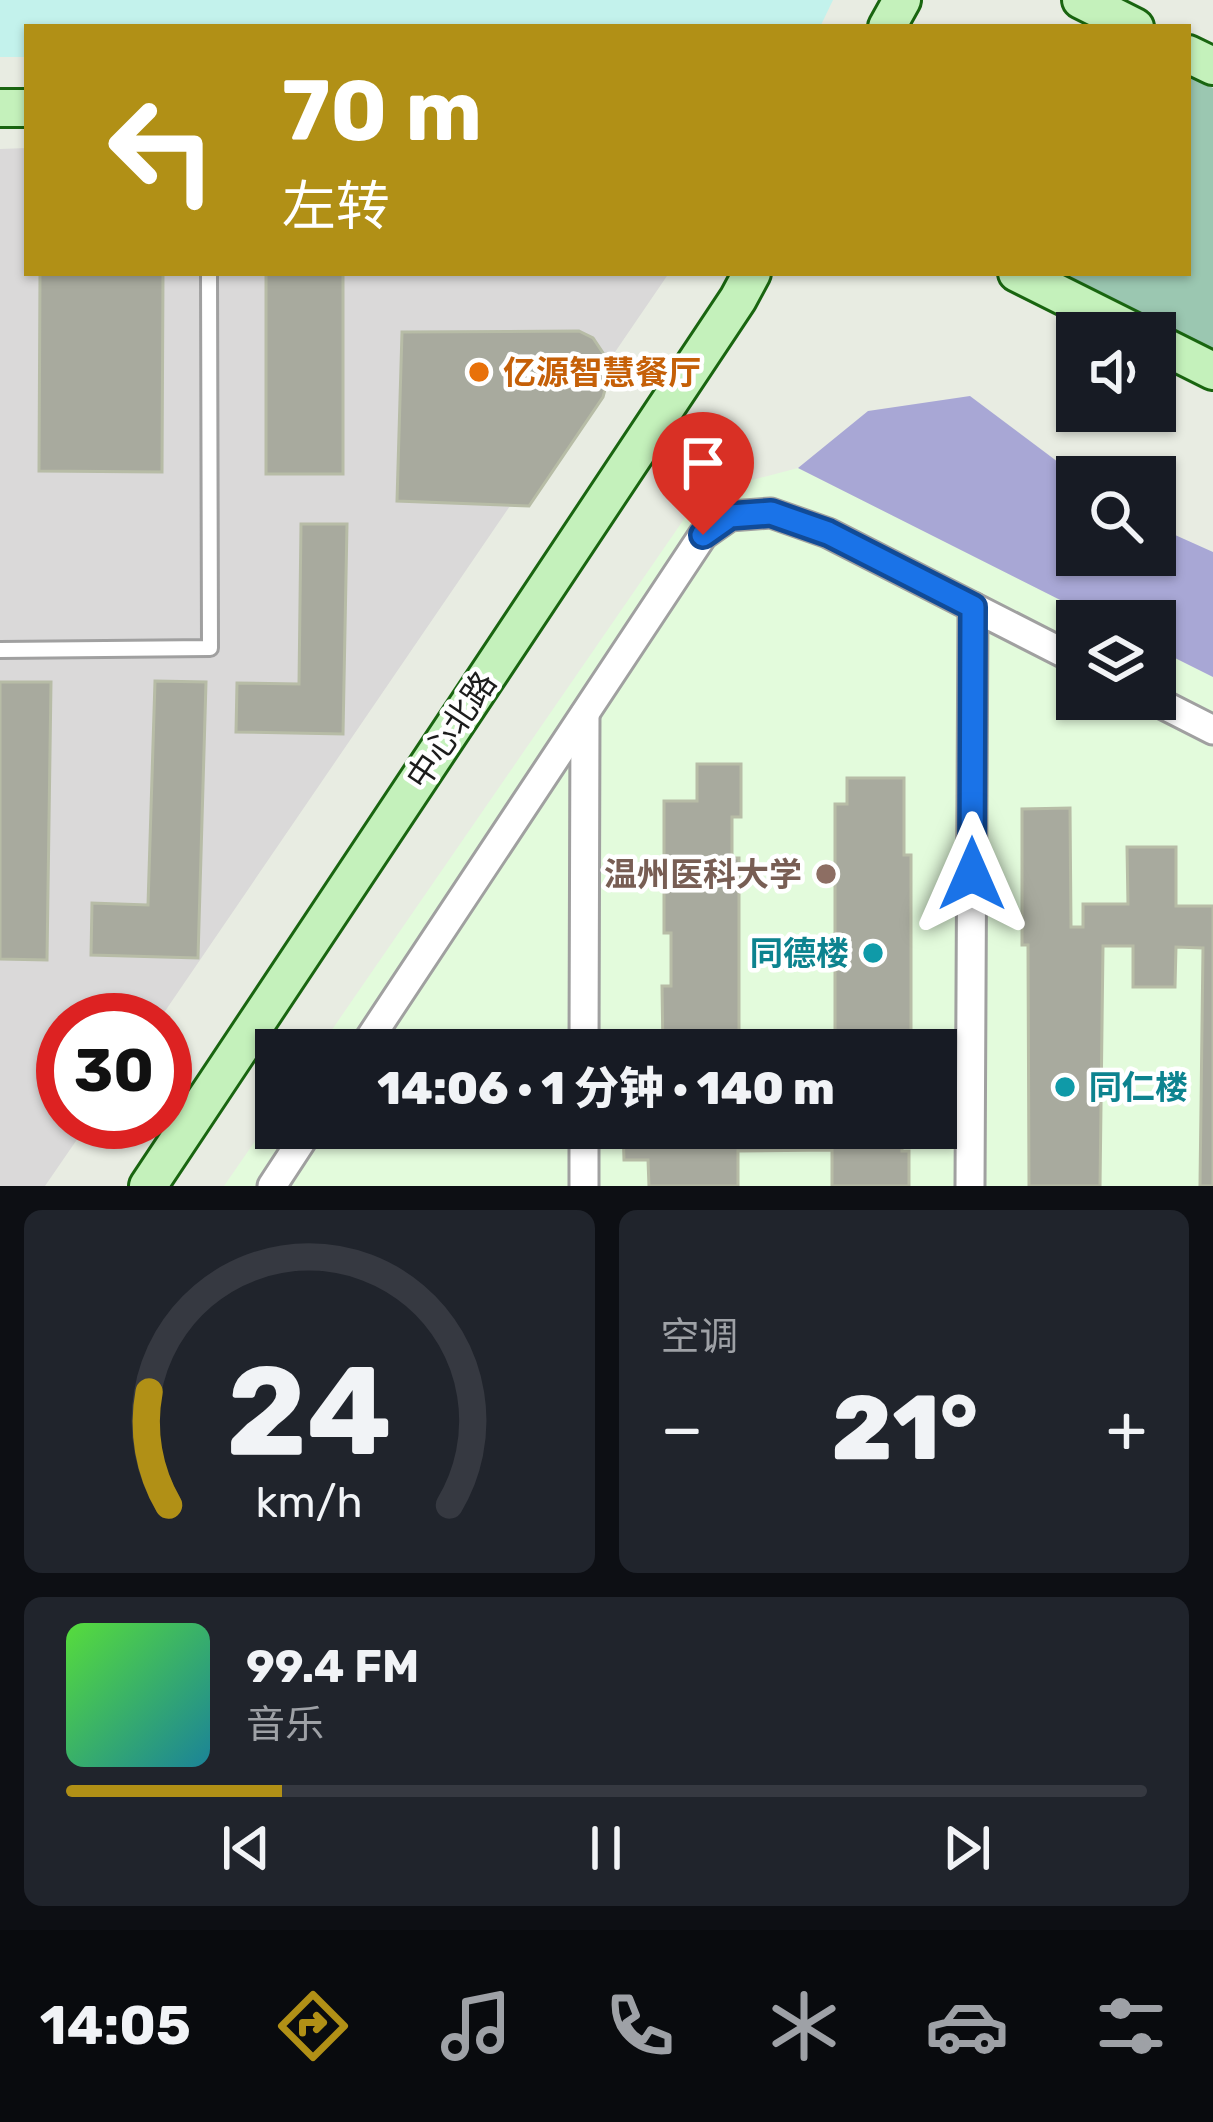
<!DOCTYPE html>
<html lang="zh">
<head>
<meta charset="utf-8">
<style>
	body { margin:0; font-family:Rubik,"Noto Sans SC",sans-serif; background:#20242c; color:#f1f3f6; height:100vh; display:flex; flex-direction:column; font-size:45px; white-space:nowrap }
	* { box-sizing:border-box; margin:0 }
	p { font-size:39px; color:#9ea1a6 }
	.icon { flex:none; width:66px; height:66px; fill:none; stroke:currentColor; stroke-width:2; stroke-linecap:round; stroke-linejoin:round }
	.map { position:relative; height:1186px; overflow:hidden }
	.drawer { display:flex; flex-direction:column; gap:24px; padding:24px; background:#0d0f14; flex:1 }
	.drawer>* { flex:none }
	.banner { position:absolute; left:24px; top:24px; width:1167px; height:252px; border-radius:0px; box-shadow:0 3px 9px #0004; background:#b19016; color:#fff; overflow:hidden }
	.controls { position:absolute; left:1056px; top:312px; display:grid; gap:24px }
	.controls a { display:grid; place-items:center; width:120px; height:120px; border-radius:0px; background:#171b24; box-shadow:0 3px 9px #0004; font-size:60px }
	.speed { position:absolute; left:36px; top:993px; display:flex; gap:24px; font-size:60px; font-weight:700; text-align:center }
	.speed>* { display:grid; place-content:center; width:156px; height:156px; border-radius:50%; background:#171b24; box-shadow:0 3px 9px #0004; line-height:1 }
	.speed .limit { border:18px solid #d22; background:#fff; color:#111 }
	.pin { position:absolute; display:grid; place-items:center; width:102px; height:102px; color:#fff; margin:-123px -51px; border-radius:50% 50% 50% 0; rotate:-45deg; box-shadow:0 0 12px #0007 }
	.pin .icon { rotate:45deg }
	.me { position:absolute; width:132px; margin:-66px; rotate:0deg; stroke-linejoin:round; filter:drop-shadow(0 0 9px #0008) }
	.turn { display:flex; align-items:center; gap:42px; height:252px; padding:0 60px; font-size:54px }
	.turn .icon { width:156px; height:156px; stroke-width:2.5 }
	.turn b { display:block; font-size:84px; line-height:102px }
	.big { font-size:90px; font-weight:800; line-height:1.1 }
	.drawer .card { flex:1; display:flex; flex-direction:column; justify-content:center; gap:18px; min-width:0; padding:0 42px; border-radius:18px; background:#20242c }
	.drawer .dial { align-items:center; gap:0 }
	.dial svg { height:312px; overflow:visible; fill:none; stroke:#363941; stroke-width:7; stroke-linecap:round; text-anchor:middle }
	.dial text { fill:#f1f3f6; stroke:none }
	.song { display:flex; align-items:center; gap:36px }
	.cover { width:144px; height:144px; border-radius:18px; background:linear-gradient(135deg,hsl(110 70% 55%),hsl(190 70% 35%)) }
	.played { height:12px; border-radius:6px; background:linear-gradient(90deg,#b19016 20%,#363941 20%) }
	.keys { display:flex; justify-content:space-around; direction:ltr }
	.heat { display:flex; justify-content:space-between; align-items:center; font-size:66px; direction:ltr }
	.drawer .tiles { flex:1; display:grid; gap:24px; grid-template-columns:1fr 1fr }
	.card:last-child { grid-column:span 2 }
	.trip { position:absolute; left:255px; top:1029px; width:702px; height:120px; border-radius:0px; background:#171b24; box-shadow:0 3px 9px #0004; font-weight:800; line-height:120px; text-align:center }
	.tab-bar { display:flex; height:192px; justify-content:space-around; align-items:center; background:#090b0e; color:#9ea1a6 }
	.tab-bar .icon { width:84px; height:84px }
	.tab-bar .active { color:#b19016 }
	.tab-bar b { font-size:54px; color:#f1f3f6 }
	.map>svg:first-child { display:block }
	.residential { fill:#dad9d9 }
	.education { fill:#e3fbdc }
	.forest { fill:#9bc7b1 }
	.park { fill:#c3f2ec }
	.water { fill:#a8a7d5 }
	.building { fill:#a8aa9e; stroke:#b7bca6; stroke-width:3 }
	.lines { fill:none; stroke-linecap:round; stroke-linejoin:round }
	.lane-casing { stroke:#a0a0a0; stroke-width:20 }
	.street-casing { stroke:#a0a0a0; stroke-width:33 }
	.secondary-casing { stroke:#196510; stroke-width:42 }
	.lane { stroke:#fff; stroke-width:14 }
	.street { stroke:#fff; stroke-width:27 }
	.secondary { stroke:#c4f1bb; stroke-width:36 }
	.route-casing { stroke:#114b97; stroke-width:30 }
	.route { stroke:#1a73e8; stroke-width:21 }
	.food-dot { fill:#e8710a; stroke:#fff; stroke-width:4.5 }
	.education-dot { fill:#8d6e63; stroke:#fff; stroke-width:4.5 }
	.culture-dot { fill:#0f9aa8; stroke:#fff; stroke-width:4.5 }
	.labels { text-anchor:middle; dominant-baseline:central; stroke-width:9; stroke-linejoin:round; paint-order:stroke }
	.food-label { font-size:33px; font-weight:bold; fill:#c56008; stroke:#fff; text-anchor:start }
	.street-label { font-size:33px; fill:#1c1c1c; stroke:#fff }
	.education-label { font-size:33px; font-weight:bold; fill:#785e54; stroke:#fff; text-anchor:end }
	.culture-label { font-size:33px; font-weight:bold; fill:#0d838f; stroke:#fff; text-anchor:end }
</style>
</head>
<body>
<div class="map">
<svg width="1213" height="1186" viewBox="0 0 1213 1186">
	<rect width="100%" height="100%" fill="#e8ece2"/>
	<!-- residential -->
	<path class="residential" d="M 27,148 L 27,273 L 669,273 L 159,1020 L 63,1020 L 63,1122 L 89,1122 L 45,1186 L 0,1186 L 0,149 Z"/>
	<!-- education -->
	<path class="education" d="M 798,468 L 1102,621 L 1077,621 L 1077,699 L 1155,699 L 1155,648 L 1213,677 L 1213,1186 L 224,1186 L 276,1111 L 276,1128 L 936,1128 L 936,1050 L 318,1050 L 702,493 Z"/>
	<!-- forest -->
	<path class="forest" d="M 1188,75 L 1213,88 L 1213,350 L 1062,273 L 1188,273 Z"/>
	<!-- park -->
	<path class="park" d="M 0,0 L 833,0 L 820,27 L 27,27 L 27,57 L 0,57 Z"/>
	<!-- water -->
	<path class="water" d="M 970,396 L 1078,477 L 1077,555 L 1155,555 L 1155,526 L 1213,552 L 1213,677 L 1155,648 L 1155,621 L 1102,621 L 798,468 L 868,411 Z"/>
	<!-- building -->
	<g class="building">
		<path d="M 40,273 L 163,273 L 162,472 L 39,471 Z"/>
		<rect x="266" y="273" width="77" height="201"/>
		<path d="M 579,331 L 593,338 L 603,353 L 609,375 L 603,397 L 529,506 L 397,501 L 402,332 Z"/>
		<path d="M 301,524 L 347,524 L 343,734 L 236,732 L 237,683 L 299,684 Z"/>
		<path d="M 155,681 L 206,682 L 198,958 L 91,955 L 92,903 L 148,905 Z"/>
		<path d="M 0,682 L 51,682 L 47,960 L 0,959 Z"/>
		<path d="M 697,764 L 741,764 L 741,817 L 732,817 L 732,858 L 739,858 L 739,1050 L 663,1050 L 662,986 L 671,986 L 671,933 L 664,933 L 664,801 L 697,801 Z"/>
		<path d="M 847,778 L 904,778 L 904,855 L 911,855 L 911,1050 L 835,1050 L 835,804 L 847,804 Z"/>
		<path d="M 1070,808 L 1071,927 L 1083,927 L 1083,904 L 1128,904 L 1127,847 L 1176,847 L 1176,906 L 1213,906 L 1213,1186 L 1200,1186 L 1203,948 L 1176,947 L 1175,987 L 1133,987 L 1133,946 L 1103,946 L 1100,1186 L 1029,1186 L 1028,945 L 1022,945 L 1022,809 Z"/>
		<path d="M 623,1128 L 902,1128 L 902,1151 L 909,1151 L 909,1186 L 832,1186 L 832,1150 L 738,1151 L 738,1186 L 649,1186 L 648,1160 L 624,1160 Z"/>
	</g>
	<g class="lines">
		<defs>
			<path id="lane" d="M 0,650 L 210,648 L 209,273"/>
			<g id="street">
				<path d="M 1152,699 L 1213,730"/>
				<path d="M 362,1050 L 703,535 L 730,516 L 771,513 L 828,533 L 1077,660"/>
				<path d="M 584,1050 L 585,714"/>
				<path d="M 272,1186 L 310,1128"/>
				<path d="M 584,1186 L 584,1128"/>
				<path d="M 970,1186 L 973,607"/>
			</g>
			<g id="secondary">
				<path d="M 1081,0 L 1135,27"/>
				<path d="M 887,27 L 902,0"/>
				<path d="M 1188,54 L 1213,66"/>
				<path d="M 0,108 L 27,108"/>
				<path d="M 1017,273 L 1137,333"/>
				<path d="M 1155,342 L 1213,371"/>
				<path d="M 148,1186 L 738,299 L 752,273"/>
			</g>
		</defs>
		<!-- lane casing -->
		<use href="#lane" class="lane-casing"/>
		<!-- street casing -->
		<use href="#street" class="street-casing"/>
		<!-- secondary casing -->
		<use href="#secondary" class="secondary-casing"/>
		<!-- lane -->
		<use href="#lane" class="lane"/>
		<!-- street -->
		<use href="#street" class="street"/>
		<!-- secondary -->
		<use href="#secondary" class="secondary"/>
	</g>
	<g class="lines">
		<defs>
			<path id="route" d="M 703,535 L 730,516 L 771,513 L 828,533 L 973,607 L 972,874"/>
		</defs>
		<!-- route casing -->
		<use href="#route" class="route-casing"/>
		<!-- route -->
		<use href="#route" class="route"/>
	</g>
	<!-- markers -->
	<circle class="food-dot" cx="479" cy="372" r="12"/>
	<circle class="education-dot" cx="826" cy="874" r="12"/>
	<g class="culture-dot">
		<circle cx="873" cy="953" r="12"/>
		<circle cx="1065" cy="1087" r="12"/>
	</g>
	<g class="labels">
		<!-- food labels -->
		<g class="food-label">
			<text x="503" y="372">亿源智慧餐厅</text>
		</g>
		<!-- street labels -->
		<g class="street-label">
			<text transform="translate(451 730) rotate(-56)">中心北路</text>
		</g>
		<!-- education labels -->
		<g class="education-label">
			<text x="802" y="874">温州医科大学</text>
		</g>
		<!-- culture labels -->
		<g class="culture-label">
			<text x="849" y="953">同德楼</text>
			<text x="1089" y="1087" text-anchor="start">同仁楼</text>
		</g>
	</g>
</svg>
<div class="controls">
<a><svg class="icon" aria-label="sound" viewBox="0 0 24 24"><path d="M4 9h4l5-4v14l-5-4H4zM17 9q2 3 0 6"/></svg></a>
<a><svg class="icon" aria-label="search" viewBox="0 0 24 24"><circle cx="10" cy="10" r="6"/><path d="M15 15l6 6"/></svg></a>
<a><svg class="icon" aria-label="layers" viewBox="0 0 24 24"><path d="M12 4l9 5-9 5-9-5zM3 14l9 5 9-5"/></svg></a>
</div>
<div class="speed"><div class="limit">30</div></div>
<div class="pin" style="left:703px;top:535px;background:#d93025"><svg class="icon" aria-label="arrive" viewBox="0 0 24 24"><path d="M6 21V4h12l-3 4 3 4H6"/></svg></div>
<svg class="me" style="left:972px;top:874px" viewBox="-20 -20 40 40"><path d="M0-17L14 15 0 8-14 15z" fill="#1a73e8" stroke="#fff" stroke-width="4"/></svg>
<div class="trip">14:06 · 1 分钟 · 140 m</div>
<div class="banner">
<div class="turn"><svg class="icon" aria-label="left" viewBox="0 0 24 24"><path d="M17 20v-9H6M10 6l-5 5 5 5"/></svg><div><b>70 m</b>左转</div></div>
</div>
</div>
<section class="drawer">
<div class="tiles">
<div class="card dial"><svg viewBox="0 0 100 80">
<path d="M14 69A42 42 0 1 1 86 69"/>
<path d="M14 69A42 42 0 0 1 9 40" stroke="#b19016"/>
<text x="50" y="56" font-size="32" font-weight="700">24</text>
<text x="50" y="72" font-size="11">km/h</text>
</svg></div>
<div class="card"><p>空调</p>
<div class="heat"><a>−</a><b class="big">21°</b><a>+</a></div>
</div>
<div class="card">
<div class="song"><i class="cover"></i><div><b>99.4 FM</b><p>音乐</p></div></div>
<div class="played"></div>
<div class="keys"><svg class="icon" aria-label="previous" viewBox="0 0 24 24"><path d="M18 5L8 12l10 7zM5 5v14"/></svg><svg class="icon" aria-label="pause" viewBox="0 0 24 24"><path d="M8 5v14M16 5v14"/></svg><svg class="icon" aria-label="next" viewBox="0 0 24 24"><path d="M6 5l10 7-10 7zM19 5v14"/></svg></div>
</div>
</div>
</section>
<nav class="tab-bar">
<b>14:05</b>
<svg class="icon active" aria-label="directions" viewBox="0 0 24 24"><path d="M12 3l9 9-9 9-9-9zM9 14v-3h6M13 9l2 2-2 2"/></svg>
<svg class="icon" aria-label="music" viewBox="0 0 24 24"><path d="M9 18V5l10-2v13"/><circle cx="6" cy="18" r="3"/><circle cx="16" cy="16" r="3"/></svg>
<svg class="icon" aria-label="phone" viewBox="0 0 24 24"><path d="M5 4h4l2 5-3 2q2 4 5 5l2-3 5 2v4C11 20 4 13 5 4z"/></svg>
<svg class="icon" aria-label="climate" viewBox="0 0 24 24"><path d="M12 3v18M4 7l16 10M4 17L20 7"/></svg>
<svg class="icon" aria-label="car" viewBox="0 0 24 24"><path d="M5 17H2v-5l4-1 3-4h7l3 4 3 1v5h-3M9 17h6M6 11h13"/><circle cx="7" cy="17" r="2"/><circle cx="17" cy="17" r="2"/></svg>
<svg class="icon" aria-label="filters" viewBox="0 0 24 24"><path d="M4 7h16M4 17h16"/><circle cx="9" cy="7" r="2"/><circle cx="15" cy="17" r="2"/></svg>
</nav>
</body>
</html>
